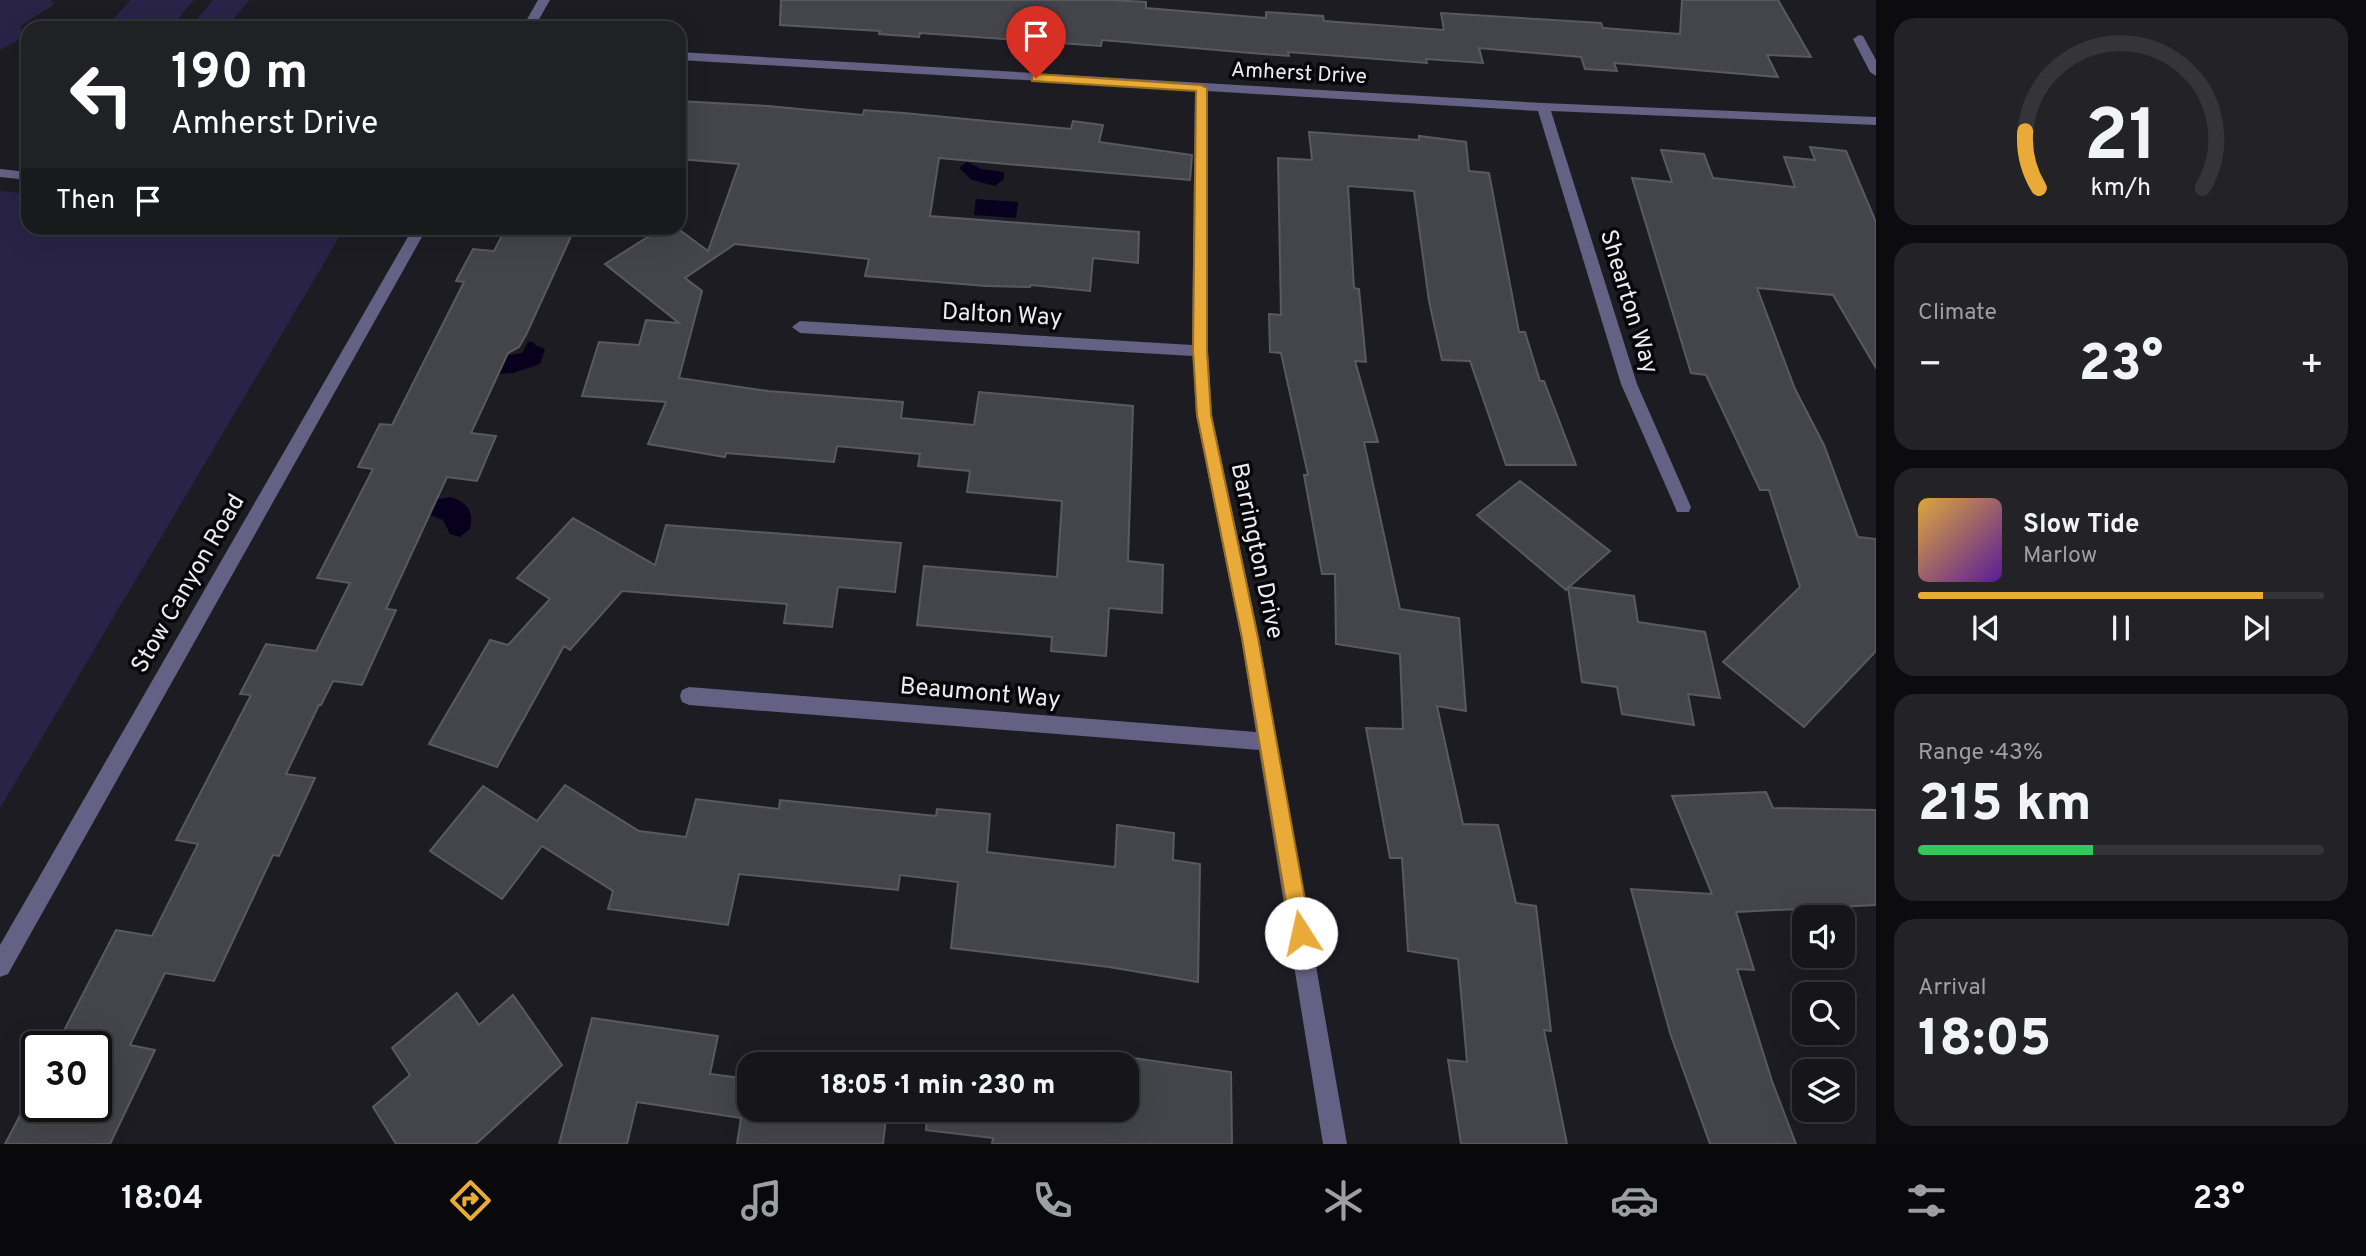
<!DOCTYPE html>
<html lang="en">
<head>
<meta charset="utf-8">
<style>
	body { margin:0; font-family:Overpass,sans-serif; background:#232227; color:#f1f3f6; height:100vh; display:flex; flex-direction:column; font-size:26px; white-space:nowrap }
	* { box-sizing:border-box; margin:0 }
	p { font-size:23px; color:#9e9fa2 }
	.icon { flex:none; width:38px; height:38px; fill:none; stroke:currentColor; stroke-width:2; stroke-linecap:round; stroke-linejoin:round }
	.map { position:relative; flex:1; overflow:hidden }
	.panel { display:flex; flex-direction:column; gap:18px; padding:18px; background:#0c0c0e; width:490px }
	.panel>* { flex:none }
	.guide { position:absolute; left:21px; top:21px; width:665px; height:214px; border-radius:21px; box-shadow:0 7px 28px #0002,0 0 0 2px #353439; background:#202124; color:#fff; overflow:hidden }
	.tools { position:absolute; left:1792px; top:905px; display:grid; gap:14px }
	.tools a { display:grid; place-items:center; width:63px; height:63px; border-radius:14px; background:#16151a; box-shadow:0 7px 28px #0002,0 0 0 2px #353439; font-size:35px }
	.speed { position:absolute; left:21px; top:1031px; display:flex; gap:14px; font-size:35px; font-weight:700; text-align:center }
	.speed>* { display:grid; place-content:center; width:91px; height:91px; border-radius:50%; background:#16151a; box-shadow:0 7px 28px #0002,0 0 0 2px #353439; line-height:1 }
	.speed .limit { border:4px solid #111; border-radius:10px; background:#fff; color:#111 }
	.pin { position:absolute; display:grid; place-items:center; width:60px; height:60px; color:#fff; margin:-72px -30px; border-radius:50% 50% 50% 0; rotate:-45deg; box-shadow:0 0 7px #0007 }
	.pin .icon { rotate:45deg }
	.me { position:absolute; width:77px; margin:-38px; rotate:350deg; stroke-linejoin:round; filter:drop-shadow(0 0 5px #0008) }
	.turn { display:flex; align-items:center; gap:24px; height:147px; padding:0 35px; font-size:32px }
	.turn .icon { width:91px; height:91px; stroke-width:2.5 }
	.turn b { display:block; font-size:49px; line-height:60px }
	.then { display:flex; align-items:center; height:66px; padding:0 35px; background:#0003; gap:14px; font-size:26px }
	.big { font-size:52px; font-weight:800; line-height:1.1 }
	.panel .tile { flex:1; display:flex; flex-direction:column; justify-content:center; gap:10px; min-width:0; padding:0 24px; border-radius:21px; background:#232227 }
	.panel .dial { align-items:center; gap:0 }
	.dial svg { height:182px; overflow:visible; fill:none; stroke:#353439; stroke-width:7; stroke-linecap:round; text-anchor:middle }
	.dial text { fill:#f1f3f6; stroke:none }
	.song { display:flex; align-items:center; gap:21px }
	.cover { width:84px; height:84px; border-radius:10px; background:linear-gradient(135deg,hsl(40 70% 55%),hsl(270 70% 35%)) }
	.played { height:7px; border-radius:4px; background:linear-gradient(90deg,#eaaa38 85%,#353439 85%) }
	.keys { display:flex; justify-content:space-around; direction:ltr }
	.heat { display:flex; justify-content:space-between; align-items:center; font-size:38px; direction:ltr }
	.charge { height:10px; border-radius:5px; background:linear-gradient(90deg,#34c759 43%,#353439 0) }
	.trip { position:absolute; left:737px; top:1052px; width:402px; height:70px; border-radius:21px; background:#16151a; box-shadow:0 7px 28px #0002,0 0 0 2px #353439; font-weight:800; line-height:70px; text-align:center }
	.dock { display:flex; height:112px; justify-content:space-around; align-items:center; background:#09080a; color:#9e9fa2 }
	.dock .icon { width:49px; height:49px }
	.dock .current { color:#eaaa38 }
	.dock b { font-size:32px; color:#f1f3f6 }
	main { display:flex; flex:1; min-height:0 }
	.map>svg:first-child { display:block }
	.green { fill:#292447 }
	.water { fill:#07011e }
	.building { fill:#44444b; stroke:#595961; stroke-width:2 }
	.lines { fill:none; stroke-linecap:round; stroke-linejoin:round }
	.lane { fill:#646185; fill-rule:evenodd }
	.street { fill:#646185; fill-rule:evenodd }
	.route { fill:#eaaa38; stroke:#986e24; stroke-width:2 }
	.labels { text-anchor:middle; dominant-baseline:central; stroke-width:7; stroke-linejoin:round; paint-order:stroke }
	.far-street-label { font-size:21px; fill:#ededf1; stroke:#07070a }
	.street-label { font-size:24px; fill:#ededf1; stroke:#07070a }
</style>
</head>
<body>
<main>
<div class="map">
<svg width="1876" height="1144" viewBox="0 0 1876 1144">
	<rect width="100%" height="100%" fill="#1d1c23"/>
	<!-- green -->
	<g class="green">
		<path d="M 0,0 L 52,0 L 53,5 L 20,26 L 22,35 L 18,40 L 0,50 Z"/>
		<path d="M 131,0 L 194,0 L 170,28 L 105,28 Z"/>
		<path d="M 213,0 L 249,0 L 226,28 L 189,28 Z"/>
		<path d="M 0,191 L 28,194 L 28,228 L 322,228 L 343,231 L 0,808 Z"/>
	</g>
	<!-- water -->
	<g class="water">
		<path d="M 967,162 L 981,169 L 1004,172 L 1004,179 L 995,186 L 972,180 L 959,168 Z"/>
		<path d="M 976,199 L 1018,202 L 1016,218 L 974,215 Z"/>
		<path d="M 528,342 L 534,342 L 535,345 L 545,349 L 540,364 L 513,373 L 496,374 L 504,356 L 522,353 Z"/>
		<path d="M 450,497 C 467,502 474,511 470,529 L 460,537 L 450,534 L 443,520 L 430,515 L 427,511 L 433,500 Z"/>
	</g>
	<!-- building -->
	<g class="building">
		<path d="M 781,0 L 1112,0 L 1146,2 L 1146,8 L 1266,18 L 1266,12 L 1323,16 L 1324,21 L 1444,30 L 1441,13 L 1601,23 L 1603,28 L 1680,34 L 1682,0 L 1778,0 L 1811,57 L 1767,55 L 1778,77 L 1614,63 L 1617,71 L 1585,69 L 1581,57 L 1479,48 L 1483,63 L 1426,59 L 1427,63 L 1288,52 L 1289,56 L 1251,53 L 1102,40 L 1101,46 L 920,33 L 919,37 L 879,34 L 880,31 L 780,25 Z"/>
		<path d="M 679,101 L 768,106 L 863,115 L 864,110 L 904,113 L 1071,129 L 1073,121 L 1103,125 L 1099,142 L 1192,155 L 1190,180 L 939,158 L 930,216 L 1139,232 L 1138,263 L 1093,258 L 1090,291 L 1031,285 L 1030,287 L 986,286 L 865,276 L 869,259 L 735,244 L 685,278 L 702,291 L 679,378 L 768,391 L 903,402 L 901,418 L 974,425 L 979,392 L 1133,406 L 1128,561 L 1163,565 L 1162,613 L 1109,608 L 1106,656 L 1051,651 L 1052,637 L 917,625 L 924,566 L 1057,577 L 1062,501 L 967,492 L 970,471 L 918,466 L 920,454 L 837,446 L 834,462 L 726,453 L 725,457 L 648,444 L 666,402 L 582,396 L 599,342 L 639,345 L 646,320 L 679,323 L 605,264 L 662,228 L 677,228 L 708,251 L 739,164 L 679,159 Z"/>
		<path d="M 1309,132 L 1419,140 L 1419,136 L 1466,142 L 1469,171 L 1489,173 L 1519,332 L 1525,332 L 1540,381 L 1544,381 L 1576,465 L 1506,465 L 1470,361 L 1442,360 L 1429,301 L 1414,191 L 1348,186 L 1354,288 L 1359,289 L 1366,362 L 1355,361 L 1378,442 L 1364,442 L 1400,609 L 1459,618 L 1466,711 L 1437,706 L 1463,824 L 1498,825 L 1516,903 L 1536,906 L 1551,1031 L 1544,1030 L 1567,1144 L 1461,1144 L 1448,1060 L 1467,1062 L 1458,959 L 1408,951 L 1402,858 L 1390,858 L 1366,728 L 1403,729 L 1400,654 L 1336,644 L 1335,574 L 1322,574 L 1304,475 L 1308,475 L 1281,353 L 1270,352 L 1269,314 L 1281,315 L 1278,158 L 1312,160 Z"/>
		<path d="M 1810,147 L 1846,151 L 1876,222 L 1876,368 L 1833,295 L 1757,288 L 1795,389 L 1824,445 L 1858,537 L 1876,539 L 1876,651 L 1804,727 L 1723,662 L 1800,587 L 1769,490 L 1760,490 L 1706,375 L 1691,373 L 1632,178 L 1672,182 L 1661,150 L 1704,154 L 1713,178 L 1795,187 L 1784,157 L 1815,160 Z"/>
		<path d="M 506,228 L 573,232 L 526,335 L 519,347 L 508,353 L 471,433 L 496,436 L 477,481 L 447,477 L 386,609 L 396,610 L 362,685 L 333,681 L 321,705 L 319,705 L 286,774 L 315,778 L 279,856 L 273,855 L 214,981 L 165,973 L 130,1045 L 155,1050 L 110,1144 L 5,1144 L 25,1106 L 96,1106 L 96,1046 L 56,1046 L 116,930 L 152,936 L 198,844 L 176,840 L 251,695 L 240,694 L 266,644 L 316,651 L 350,583 L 317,578 L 373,469 L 358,467 L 380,424 L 392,425 L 464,282 L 456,281 L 473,249 L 494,251 Z"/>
		<path d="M 1520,481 L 1610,551 L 1569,587 L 1634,596 L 1638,622 L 1705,632 L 1720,698 L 1688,694 L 1694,725 L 1622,714 L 1617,687 L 1582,682 L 1568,587 L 1566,590 L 1477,515 Z"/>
		<path d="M 573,518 L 655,565 L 666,525 L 901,543 L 895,592 L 838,587 L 832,627 L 784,623 L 787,604 L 622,591 L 570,650 L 564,646 L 497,767 L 429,744 L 490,640 L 508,645 L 550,599 L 517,578 Z"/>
		<path d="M 565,785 L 639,831 L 686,837 L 696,799 L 779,809 L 780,800 L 936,816 L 937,809 L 990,814 L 987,852 L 1115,867 L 1117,825 L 1174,833 L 1173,860 L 1200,864 L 1198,982 L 1109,967 L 951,948 L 958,882 L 900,875 L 898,890 L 739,874 L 728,925 L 608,909 L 613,891 L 542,846 L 502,899 L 430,851 L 483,786 L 537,821 Z"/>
		<path d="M 1766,792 L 1773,808 L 1876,810 L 1876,905 L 1736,912 L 1754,970 L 1737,969 L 1772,1081 L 1796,1144 L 1710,1144 L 1670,1033 L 1631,889 L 1712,894 L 1672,796 Z"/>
		<path d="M 457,993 L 479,1025 L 513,995 L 562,1065 L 476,1144 L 396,1144 L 373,1107 L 410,1075 L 392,1048 Z"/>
		<path d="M 592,1018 L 718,1036 L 710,1074 L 749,1079 L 749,1110 L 887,1110 L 883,1144 L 737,1144 L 741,1118 L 637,1102 L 627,1144 L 559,1144 Z"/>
		<path d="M 932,1052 L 1046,1064 L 931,1064 Z"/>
		<path d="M 1113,1055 L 1231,1072 L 1232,1144 L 992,1144 L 993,1138 L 926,1130 L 927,1110 L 1127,1110 L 1127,1064 L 1113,1064 Z"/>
	</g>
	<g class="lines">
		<!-- lane -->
		<path class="lane" d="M 0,169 L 28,172 L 28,180 L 0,177 Z"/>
		<!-- street -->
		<g class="street">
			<path d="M 538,0 L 550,0 L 534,28 L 522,28 Z"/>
			<path d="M 1859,35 L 1863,36 L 1876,60 L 1876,76 L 1870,72 L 1853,39 Z"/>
			<path d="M 679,52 L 1543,103 L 1876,117 L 1876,125 L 1551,111 L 1637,384 L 1691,507 L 1689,512 L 1677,512 L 1675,507 L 1621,384 L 1538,111 L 1207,91 L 1208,351 L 1212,415 L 1259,638 L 1347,1144 L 1323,1144 L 1259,750 L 689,705 L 682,702 L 680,696 L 682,690 L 689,687 L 1256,732 L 1241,638 L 1196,415 L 1193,356 L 800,333 L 792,327 L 800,321 L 1192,345 L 1195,90 L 679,60 Z"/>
			<path d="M 413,228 L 427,228 L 8,974 L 0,977 L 0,945 Z"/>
		</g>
	</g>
	<!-- route -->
	<path class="route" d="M 1036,74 L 1201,85 L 1207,88 L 1207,351 L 1211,415 L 1258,638 L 1311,933 L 1308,940 L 1301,943 L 1294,940 L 1291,933 L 1242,638 L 1197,415 L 1193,351 L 1196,91 L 1032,81 L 1032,76 Z"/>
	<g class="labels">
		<!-- far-street labels -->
		<g class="far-street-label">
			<text transform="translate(1299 74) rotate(3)">Amherst Drive</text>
		</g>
		<!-- street labels -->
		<g class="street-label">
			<text transform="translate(1628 302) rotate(73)">Shearton Way</text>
			<text transform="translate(1002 316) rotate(3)">Dalton Way</text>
			<text transform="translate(1256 551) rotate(78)">Barrington Drive</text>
			<text transform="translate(189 584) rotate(-60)">Stow Canyon Road</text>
			<text transform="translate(980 694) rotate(5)">Beaumont Way</text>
		</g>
	</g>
</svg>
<div class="tools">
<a><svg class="icon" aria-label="sound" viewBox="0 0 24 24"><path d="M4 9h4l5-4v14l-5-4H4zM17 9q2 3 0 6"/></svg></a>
<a><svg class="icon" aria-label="search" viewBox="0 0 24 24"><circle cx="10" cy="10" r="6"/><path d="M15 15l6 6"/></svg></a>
<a><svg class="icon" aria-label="layers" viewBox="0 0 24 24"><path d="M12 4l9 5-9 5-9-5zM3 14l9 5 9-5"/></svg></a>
</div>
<div class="speed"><div class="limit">30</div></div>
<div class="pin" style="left:1036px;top:78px;background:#d93025"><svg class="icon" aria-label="arrive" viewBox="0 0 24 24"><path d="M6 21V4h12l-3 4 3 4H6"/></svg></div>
<svg class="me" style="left:1301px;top:933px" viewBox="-20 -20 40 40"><circle r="19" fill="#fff"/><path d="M0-13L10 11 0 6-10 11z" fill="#eaaa38"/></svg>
<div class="trip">18:05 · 1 min · 230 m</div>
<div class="guide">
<div class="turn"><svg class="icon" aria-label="left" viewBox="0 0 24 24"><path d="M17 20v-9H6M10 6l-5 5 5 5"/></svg><div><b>190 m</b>Amherst Drive</div></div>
<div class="then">Then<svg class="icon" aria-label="arrive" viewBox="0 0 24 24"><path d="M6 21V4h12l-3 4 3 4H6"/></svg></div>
</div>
</div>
<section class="panel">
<div class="tile dial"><svg viewBox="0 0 100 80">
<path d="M14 69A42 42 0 1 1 86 69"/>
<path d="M14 69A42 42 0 0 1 8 44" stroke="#eaaa38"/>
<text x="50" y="56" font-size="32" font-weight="700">21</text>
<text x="50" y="72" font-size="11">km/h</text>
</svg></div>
<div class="tile"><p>Climate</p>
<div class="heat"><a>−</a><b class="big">23°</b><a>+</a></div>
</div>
<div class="tile">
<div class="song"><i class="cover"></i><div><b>Slow Tide</b><p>Marlow</p></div></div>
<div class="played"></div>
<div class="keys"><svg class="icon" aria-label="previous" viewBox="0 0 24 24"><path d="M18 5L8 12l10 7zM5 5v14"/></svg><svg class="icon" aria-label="pause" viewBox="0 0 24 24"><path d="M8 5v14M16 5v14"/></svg><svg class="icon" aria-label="next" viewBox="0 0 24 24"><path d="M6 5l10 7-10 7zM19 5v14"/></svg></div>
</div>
<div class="tile"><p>Range · 43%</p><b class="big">215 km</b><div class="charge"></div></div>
<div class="tile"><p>Arrival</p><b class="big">18:05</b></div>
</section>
</main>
<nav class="dock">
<b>18:04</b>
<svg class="icon current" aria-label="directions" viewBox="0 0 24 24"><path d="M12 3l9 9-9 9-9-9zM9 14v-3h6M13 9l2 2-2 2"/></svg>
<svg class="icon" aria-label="music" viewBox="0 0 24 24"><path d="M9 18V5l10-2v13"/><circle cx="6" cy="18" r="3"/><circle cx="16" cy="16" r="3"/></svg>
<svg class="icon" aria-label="phone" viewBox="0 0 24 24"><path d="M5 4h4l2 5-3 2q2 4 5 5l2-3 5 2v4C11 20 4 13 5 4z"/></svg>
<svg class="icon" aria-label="climate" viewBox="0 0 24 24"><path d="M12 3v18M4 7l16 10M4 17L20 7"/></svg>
<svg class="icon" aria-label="car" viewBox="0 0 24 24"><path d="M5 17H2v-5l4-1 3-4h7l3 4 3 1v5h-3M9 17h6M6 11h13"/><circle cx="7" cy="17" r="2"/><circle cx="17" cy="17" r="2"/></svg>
<svg class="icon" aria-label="filters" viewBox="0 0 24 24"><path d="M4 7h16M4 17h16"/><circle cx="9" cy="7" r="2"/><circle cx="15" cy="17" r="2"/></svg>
<b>23°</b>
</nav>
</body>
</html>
